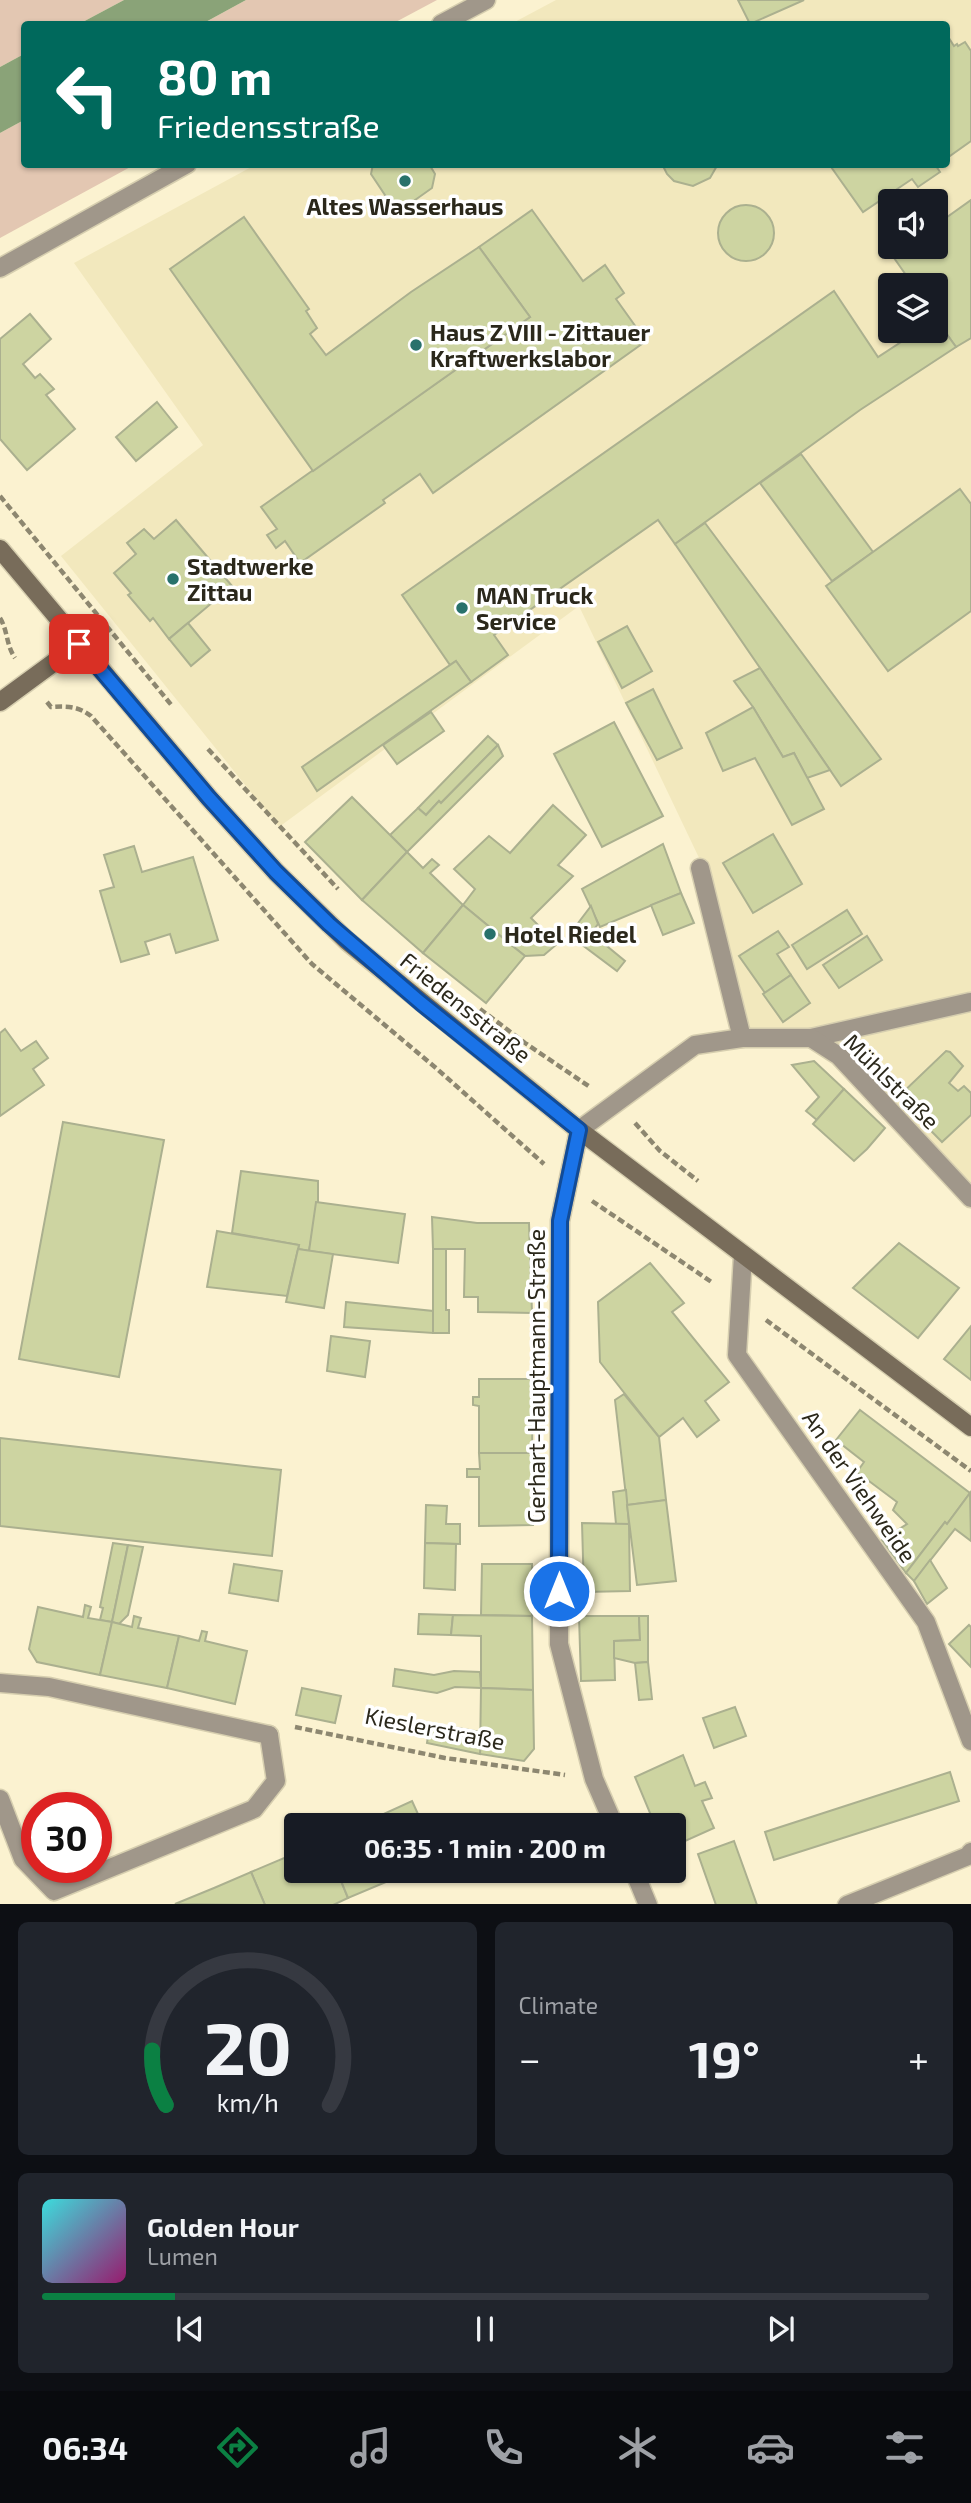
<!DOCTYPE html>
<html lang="en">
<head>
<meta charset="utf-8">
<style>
	body { margin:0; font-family:"Exo 2",sans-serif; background:#20242c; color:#f1f3f6; height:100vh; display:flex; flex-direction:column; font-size:26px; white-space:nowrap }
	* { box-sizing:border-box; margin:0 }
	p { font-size:23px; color:#9ea1a6 }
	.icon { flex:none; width:38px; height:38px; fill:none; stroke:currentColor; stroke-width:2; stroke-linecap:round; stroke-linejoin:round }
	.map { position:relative; height:1904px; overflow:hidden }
	.sheet { display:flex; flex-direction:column; gap:18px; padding:18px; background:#0d0f14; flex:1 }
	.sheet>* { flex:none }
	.guide { position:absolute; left:21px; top:21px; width:929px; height:147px; border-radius:7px; box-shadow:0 2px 5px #0004; background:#00695c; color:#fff; overflow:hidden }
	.fabs { position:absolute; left:878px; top:189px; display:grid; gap:14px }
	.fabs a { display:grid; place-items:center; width:70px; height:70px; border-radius:7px; background:#171b24; box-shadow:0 2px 5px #0004; font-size:35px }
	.speed { position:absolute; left:21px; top:1792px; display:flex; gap:14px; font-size:35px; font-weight:700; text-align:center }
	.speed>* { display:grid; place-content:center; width:91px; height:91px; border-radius:50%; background:#171b24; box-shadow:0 2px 5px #0004; line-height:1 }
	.speed .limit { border:10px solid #d22; background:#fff; color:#111 }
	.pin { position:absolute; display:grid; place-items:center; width:60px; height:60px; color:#fff; margin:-30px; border-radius:14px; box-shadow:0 4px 10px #0006 }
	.me { position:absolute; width:77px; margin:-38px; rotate:0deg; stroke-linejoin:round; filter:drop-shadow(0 0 5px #0008) }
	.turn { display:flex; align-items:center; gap:24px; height:147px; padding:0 21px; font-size:32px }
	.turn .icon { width:91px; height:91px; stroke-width:2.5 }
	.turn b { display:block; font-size:49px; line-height:60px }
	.big { font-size:52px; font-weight:700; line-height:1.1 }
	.sheet .tile { flex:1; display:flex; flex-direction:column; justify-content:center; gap:10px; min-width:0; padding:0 24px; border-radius:10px; background:#20242c }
	.sheet .dial { align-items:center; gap:0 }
	.dial svg { height:182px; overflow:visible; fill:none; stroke:#363941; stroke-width:7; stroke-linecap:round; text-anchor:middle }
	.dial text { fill:#f1f3f6; stroke:none }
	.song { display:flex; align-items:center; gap:21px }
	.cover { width:84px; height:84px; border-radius:10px; background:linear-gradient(135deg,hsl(180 70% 55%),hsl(320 70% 35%)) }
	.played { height:7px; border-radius:4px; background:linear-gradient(90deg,#0b8043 15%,#363941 15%) }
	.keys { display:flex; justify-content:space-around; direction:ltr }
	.heat { display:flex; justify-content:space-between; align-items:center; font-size:38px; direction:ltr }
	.sheet .tiles { flex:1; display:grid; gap:18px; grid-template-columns:1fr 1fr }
	.tile:last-child { grid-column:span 2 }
	.trip { position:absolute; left:284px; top:1813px; width:402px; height:70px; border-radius:7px; background:#171b24; box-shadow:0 2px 5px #0004; font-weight:700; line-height:70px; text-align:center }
	.dock { display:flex; height:112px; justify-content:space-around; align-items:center; background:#090b0e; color:#9ea1a6 }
	.dock .icon { width:49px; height:49px }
	.dock .active { color:#0b8043 }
	.dock b { font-size:32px; color:#f1f3f6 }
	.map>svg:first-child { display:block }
	.built { fill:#f2e8bd; fill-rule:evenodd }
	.green { fill:#e3c7b2 }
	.water { fill:#8aa378 }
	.building { fill:#cdd4a1; stroke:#abb08f; stroke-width:2 }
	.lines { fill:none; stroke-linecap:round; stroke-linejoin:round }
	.lane-casing { stroke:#d6ceaf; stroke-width:21 }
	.street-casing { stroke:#d6ceaf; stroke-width:21 }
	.secondary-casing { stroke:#d6ceaf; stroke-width:21 }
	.path { stroke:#8d8770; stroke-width:4.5; stroke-dasharray:7 3.5; stroke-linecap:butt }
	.lane { stroke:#a0978a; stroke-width:18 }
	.street { stroke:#a0978a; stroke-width:18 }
	.secondary { stroke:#786c5a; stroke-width:18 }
	.route-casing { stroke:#114b97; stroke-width:18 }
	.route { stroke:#1a73e8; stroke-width:12 }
	.poi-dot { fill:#28716b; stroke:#fff; stroke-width:2.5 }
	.labels { text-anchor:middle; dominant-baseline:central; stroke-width:7; stroke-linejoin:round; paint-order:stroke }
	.poi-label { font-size:23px; font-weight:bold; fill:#2b281b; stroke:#fff; text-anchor:start }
	.street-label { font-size:23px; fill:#2b281b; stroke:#fff }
</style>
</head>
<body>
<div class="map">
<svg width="971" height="1905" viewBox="0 0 971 1905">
	<rect width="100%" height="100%" fill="#fbf2d0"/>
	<!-- built -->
	<path class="built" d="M 556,0 L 971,0 L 971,1190 L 824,1033 L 745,1030 L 701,862 L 579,606 L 279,827 L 61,556 L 203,445 L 74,263 L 255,165 L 947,164 L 947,24 L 511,24 ZM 891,201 L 936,201 L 936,247 L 891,247 ZM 891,285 L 936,285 L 936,331 L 891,331 Z"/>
	<!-- green -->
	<g class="green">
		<path d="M 0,0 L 124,0 L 79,24 L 24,24 L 24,54 L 0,67 Z"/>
		<path d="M 246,0 L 437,0 L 392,24 L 202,24 Z"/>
		<path d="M 24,120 L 24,164 L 134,165 L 0,238 L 0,133 Z"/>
	</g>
	<!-- water -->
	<g class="water">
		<path d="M 124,0 L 246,0 L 202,24 L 79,24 Z"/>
		<path d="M 24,54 L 24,120 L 0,133 L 0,67 Z"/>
	</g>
	<!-- building -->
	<g class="building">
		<path d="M 738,0 L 804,0 L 750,24 Z"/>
		<path d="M 947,35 L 954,46 L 957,44 L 958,46 L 965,42 L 971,51 L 971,141 L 947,158 Z"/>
		<path d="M 373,164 L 429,164 L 435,174 L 432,188 L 408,205 L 389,201 L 371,174 Z"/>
		<path d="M 662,164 L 718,164 L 710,178 L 693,186 L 674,181 L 667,174 Z"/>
		<path d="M 829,164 L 938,164 L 936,166 L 940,172 L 918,187 L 912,179 L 863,212 Z"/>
		<path d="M 971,200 L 971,338 L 956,347 L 936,319 L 936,285 L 913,285 L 892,255 L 905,247 L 936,247 L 936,225 Z"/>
		<circle cx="746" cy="233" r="28"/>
		<path d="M 532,210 L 583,281 L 605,265 L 624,293 L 616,299 L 646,341 L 433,493 L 420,474 L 383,500 L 385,503 L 300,563 L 285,541 L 276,548 L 267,535 L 277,529 L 261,507 L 530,317 L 479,247 Z"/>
		<path d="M 244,217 L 309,309 L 306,311 L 317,328 L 310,334 L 326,355 L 411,292 L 479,247 L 530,317 L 313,471 L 170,269 Z"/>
		<path d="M 834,291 L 878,357 L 918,331 L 936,331 L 936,319 L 956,347 L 860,410 L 675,544 L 658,520 L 494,635 L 508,655 L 471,682 L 456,661 L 450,665 L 402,595 Z"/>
		<path d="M 30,314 L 51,339 L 23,364 L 35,378 L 40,374 L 54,389 L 46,395 L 75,429 L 27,470 L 0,439 L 0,339 Z"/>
		<path d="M 157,402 L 177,427 L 136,461 L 116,437 Z"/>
		<path d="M 801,454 L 873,552 L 832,581 L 760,483 Z"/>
		<path d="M 960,489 L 971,504 L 971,611 L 888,671 L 826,586 Z"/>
		<path d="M 176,520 L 232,586 L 169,639 L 153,618 L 150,621 L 128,595 L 131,593 L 114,573 L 136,554 L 127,543 L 144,529 L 154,539 Z"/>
		<path d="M 705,523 L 881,759 L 841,786 L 675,544 Z"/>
		<path d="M 188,623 L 210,650 L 191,666 L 169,639 Z"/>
		<path d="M 627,626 L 652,671 L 622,688 L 598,642 Z"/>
		<path d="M 456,661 L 471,682 L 317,791 L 302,767 Z"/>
		<path d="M 760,668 L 830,770 L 807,778 L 794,753 L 783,757 L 753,707 L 734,681 Z"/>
		<path d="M 653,689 L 682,748 L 657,760 L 626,703 Z"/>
		<path d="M 753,707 L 783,757 L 794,753 L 824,809 L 792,825 L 755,758 L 723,771 L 706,733 Z"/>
		<path d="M 431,712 L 444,731 L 397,764 L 383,745 Z"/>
		<path d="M 614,722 L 663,816 L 602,847 L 554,754 Z"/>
		<path d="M 488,736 L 498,745 L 441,803 L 439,801 L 426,815 L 418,808 Z"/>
		<path d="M 498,745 L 503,756 L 407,852 L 390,835 L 418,808 L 426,815 L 439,801 L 441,803 Z"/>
		<path d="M 352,797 L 407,852 L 362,900 L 305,842 Z"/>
		<path d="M 553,805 L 586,835 L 558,865 L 573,876 L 531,918 L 557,944 L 544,955 L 525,956 L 510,944 L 518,933 L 512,927 L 503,938 L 463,905 L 475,889 L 454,869 L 489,836 L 510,853 Z"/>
		<path d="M 773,834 L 802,884 L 753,913 L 723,863 Z"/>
		<path d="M 663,844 L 681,893 L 600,927 L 582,889 Z"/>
		<path d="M 134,846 L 142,872 L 193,857 L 218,940 L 176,953 L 170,934 L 145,942 L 149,954 L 121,962 L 100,891 L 114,887 L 104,855 Z"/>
		<path d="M 407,852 L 423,868 L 432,859 L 439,865 L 430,873 L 463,905 L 423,953 L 362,900 Z"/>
		<path d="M 681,893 L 694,923 L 663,935 L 651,905 Z"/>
		<path d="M 463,905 L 503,938 L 512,927 L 518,933 L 510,944 L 525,956 L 486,1003 L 423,953 Z"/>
		<path d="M 591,906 L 598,924 L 591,933 L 625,961 L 617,971 L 569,935 Z"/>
		<path d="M 847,910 L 862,934 L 807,969 L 792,945 Z"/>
		<path d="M 778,931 L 789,947 L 777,954 L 791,975 L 765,993 L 739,956 Z"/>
		<path d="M 867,936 L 882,960 L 839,988 L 823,965 Z"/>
		<path d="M 791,975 L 810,1003 L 783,1022 L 763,994 Z"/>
		<path d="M 5,1029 L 21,1051 L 36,1041 L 48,1058 L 33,1069 L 44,1085 L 0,1116 L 0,1033 Z"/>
		<path d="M 946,1051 L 950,1052 L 963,1066 L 949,1083 L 958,1091 L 964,1086 L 971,1093 L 971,1115 L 942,1142 L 898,1097 Z"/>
		<path d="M 814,1061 L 844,1089 L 817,1120 L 806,1111 L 819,1097 L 792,1065 Z"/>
		<path d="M 844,1089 L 885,1128 L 867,1149 L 854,1161 L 813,1124 Z"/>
		<path d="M 63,1122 L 164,1140 L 119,1377 L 19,1359 Z"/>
		<path d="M 241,1171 L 318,1181 L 318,1202 L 309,1251 L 298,1249 L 299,1245 L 232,1233 Z"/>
		<path d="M 316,1202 L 405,1214 L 398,1263 L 309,1251 Z"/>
		<path d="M 432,1217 L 477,1223 L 529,1223 L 532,1313 L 478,1312 L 478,1297 L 464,1297 L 465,1249 L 433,1249 Z"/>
		<path d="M 217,1231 L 299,1245 L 287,1296 L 207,1287 Z"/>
		<path d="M 899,1243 L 959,1288 L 918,1338 L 853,1288 Z"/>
		<path d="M 298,1249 L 333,1254 L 324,1308 L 286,1302 Z"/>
		<path d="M 433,1249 L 446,1249 L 446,1310 L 449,1310 L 449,1333 L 433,1333 Z"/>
		<path d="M 650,1263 L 684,1303 L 672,1312 L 729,1382 L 705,1401 L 719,1420 L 697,1437 L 683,1418 L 659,1437 L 600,1362 L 598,1302 Z"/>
		<path d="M 346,1302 L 433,1311 L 433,1333 L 344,1327 Z"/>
		<path d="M 971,1326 L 971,1380 L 944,1359 Z"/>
		<path d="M 331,1336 L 370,1341 L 365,1377 L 327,1371 Z"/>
		<path d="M 479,1379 L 533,1379 L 532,1453 L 479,1453 L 479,1406 L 473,1405 L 473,1397 L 479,1397 Z"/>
		<path d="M 624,1394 L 659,1437 L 666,1500 L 627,1505 L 615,1400 Z"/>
		<path d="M 860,1410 L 970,1493 L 947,1524 L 945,1522 L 906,1573 L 882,1540 L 907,1524 L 893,1510 L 897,1502 L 857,1472 L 864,1462 L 836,1440 Z"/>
		<path d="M 0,1438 L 281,1470 L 272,1556 L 0,1526 Z"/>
		<path d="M 479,1453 L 532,1453 L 533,1525 L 479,1526 L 479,1477 L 467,1477 L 467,1469 L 480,1469 Z"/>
		<path d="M 626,1490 L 629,1524 L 616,1524 L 613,1492 Z"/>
		<path d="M 970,1493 L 971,1541 L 955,1529 L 914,1581 L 906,1573 L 945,1522 L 947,1524 Z"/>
		<path d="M 666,1500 L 676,1581 L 637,1585 L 627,1505 Z"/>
		<path d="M 426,1505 L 447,1506 L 446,1524 L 460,1524 L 460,1544 L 425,1543 Z"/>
		<path d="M 582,1523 L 629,1524 L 630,1591 L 584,1592 Z"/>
		<path d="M 113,1543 L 128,1545 L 112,1622 L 100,1620 L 103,1608 L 100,1607 Z"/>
		<path d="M 425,1543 L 456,1544 L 455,1590 L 424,1588 Z"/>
		<path d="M 128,1545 L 143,1547 L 128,1615 L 119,1624 L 112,1622 Z"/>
		<path d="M 930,1560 L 947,1588 L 927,1604 L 914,1581 Z"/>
		<path d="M 234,1564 L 282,1571 L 278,1601 L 229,1593 Z"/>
		<path d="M 482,1564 L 532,1564 L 532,1616 L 481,1615 Z"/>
		<path d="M 85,1605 L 91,1607 L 88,1618 L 112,1622 L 100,1675 L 37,1662 L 29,1649 L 38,1607 L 83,1617 Z"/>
		<path d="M 419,1614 L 453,1615 L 451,1635 L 418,1634 Z"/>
		<path d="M 453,1615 L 532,1616 L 533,1690 L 481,1688 L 481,1636 L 451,1635 Z"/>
		<path d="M 134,1616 L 141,1618 L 138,1628 L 179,1636 L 167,1688 L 100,1675 L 112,1622 L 132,1627 Z"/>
		<path d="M 579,1616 L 639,1616 L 640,1640 L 614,1641 L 615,1680 L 581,1681 Z"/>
		<path d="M 639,1616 L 648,1616 L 648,1662 L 635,1663 L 614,1658 L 614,1641 L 640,1640 Z"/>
		<path d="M 969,1625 L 971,1627 L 971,1667 L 949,1644 Z"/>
		<path d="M 202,1631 L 207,1632 L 205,1641 L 247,1651 L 235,1704 L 167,1688 L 179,1636 L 199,1641 Z"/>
		<path d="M 648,1662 L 652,1699 L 639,1700 L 635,1663 Z"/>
		<path d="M 395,1669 L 434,1675 L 454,1671 L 480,1672 L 481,1688 L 455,1687 L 437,1693 L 393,1686 Z"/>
		<path d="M 302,1688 L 341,1696 L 335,1723 L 296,1715 Z"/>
		<path d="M 481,1688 L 533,1690 L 534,1749 L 524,1761 L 480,1754 Z"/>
		<path d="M 735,1707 L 746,1736 L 714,1748 L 703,1718 Z"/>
		<path d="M 430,1723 L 481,1732 L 480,1754 L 427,1743 Z"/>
		<path d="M 683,1755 L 695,1786 L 705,1782 L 712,1798 L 702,1801 L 714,1828 L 674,1846 L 674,1825 L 655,1825 L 635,1777 Z"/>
		<path d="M 950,1772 L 959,1801 L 774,1860 L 765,1832 Z"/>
		<path d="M 412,1801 L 423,1825 L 359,1825 L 364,1823 Z"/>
		<path d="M 734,1841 L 757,1905 L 716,1905 L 698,1854 Z"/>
		<path d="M 296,1853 L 296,1871 L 337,1871 L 348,1898 L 333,1905 L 265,1905 L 251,1872 Z"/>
		<path d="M 337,1871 L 412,1871 L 348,1898 Z"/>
		<path d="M 251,1872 L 265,1905 L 175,1904 L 214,1888 Z"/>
	</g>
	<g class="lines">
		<defs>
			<g id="lane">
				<path d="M 700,868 L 742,1038"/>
				<path d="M 811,1038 L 970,1002"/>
				<path d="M 743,1255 L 737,1355 L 926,1622 L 971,1741"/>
				<path d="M 0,1799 L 23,1859 L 54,1891 L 254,1809 L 276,1781 L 269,1735"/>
				<path d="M 847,1905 L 968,1856 L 971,1852"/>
			</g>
			<g id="street">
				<path d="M 441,24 L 486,0"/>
				<path d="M 0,268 L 187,164"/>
				<path d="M 0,1683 L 49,1687 L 269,1735"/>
				<path d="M 614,1825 L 594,1779 L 559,1644 L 560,1221 L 579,1130 L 695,1045 L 742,1038 L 811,1038 L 839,1056 L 971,1198"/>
				<path d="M 634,1871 L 648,1905"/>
			</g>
			<g id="secondary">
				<path d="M 0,549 L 209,798 L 276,872 L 347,941 L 579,1130 L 971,1427"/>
				<path d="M 0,702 L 79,644"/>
			</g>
		</defs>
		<!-- lane casing -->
		<use href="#lane" class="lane-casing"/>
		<!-- street casing -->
		<use href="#street" class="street-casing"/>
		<!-- secondary casing -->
		<use href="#secondary" class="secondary-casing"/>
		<!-- path -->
		<g class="path">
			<path d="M 0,496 L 173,707"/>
			<path d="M 0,618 C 8,631 6,645 15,658"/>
			<path d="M 47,702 L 51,707 C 67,706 78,706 91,716 L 312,964 L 436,1068 L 544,1164"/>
			<path d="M 208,749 L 338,889"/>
			<path d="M 480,1009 L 525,1043 L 590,1087"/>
			<path d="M 635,1123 L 660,1151 L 698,1181"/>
			<path d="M 592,1201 L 713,1283"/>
			<path d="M 766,1320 L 971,1471"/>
			<path d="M 295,1727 L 445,1758 L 565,1775"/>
		</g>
		<!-- lane -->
		<use href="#lane" class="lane"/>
		<!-- street -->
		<use href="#street" class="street"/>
		<!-- secondary -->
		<use href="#secondary" class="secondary"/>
	</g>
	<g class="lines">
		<defs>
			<path id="route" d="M 79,644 L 209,798 L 276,872 L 329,924 L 421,1003 L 579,1130 L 560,1221 L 559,1591"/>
		</defs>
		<!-- route casing -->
		<use href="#route" class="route-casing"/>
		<!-- route -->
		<use href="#route" class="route"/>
	</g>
	<!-- markers -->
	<g class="poi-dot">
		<circle cx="405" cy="181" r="7"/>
		<circle cx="416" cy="345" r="7"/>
		<circle cx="173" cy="579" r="7"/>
		<circle cx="462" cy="608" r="7"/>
		<circle cx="490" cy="934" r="7"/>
	</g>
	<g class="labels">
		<!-- poi labels -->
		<g class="poi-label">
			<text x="405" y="206" text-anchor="middle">Altes Wasserhaus</text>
			<text x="430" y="332">Haus Z VIII - Zittauer<tspan x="430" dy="26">Kraftwerkslabor</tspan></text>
			<text x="187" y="566">Stadtwerke<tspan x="187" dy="26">Zittau</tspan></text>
			<text x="476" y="595">MAN Truck<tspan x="476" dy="26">Service</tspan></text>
			<text x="504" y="934">Hotel Riedel</text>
		</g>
		<!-- street labels -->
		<g class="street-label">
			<text transform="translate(466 1007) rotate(39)">Friedensstraße</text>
			<text transform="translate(892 1081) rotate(45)">Mühlstraße</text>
			<text transform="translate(536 1376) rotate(-90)">Gerhart-Hauptmann-Straße</text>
			<text transform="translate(860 1486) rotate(55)">An der Viehweide</text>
			<text transform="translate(435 1728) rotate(11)">Kieslerstraße</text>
		</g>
	</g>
</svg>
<div class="fabs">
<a><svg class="icon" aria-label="sound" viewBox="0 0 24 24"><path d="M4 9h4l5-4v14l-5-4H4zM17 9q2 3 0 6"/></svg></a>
<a><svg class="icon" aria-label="layers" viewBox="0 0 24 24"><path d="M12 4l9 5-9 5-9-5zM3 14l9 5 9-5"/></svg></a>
</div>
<div class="speed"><div class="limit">30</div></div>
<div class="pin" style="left:79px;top:644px;background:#d93025"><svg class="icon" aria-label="arrive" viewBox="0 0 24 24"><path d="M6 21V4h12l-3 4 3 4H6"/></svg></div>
<svg class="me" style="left:559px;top:1591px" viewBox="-20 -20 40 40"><circle r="17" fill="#1a73e8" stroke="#fff" stroke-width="3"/><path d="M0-11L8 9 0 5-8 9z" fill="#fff"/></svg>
<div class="trip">06:35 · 1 min · 200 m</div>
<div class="guide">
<div class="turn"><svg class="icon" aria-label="left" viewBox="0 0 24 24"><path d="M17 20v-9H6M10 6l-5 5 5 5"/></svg><div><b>80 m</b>Friedensstraße</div></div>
</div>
</div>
<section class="sheet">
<div class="tiles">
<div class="tile dial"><svg viewBox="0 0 100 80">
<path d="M14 69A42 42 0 1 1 86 69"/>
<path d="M14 69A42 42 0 0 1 8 45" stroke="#0b8043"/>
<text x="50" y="56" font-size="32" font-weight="700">20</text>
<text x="50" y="72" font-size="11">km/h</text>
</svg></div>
<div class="tile"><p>Climate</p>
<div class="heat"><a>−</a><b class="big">19°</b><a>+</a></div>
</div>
<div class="tile">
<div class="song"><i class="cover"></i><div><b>Golden Hour</b><p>Lumen</p></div></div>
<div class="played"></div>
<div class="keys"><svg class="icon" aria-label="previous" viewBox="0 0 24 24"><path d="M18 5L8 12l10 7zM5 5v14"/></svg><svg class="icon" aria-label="pause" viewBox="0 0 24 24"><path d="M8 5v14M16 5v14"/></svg><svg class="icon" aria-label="next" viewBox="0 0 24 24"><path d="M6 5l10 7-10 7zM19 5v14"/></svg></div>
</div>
</div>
</section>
<nav class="dock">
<b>06:34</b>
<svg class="icon active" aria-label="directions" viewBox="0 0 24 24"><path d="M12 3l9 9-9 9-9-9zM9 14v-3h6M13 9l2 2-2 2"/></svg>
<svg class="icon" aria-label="music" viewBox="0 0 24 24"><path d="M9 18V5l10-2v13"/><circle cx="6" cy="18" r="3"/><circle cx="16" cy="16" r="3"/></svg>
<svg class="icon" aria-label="phone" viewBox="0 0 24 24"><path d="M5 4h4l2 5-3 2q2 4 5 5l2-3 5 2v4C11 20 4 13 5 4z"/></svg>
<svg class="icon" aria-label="climate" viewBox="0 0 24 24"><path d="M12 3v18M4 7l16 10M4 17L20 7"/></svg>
<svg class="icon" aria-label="car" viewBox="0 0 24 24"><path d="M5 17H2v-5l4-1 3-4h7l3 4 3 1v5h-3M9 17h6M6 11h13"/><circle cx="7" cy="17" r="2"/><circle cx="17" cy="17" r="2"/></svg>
<svg class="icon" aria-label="filters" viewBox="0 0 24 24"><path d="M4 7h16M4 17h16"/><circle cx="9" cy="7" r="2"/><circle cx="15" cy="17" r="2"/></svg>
</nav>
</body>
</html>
